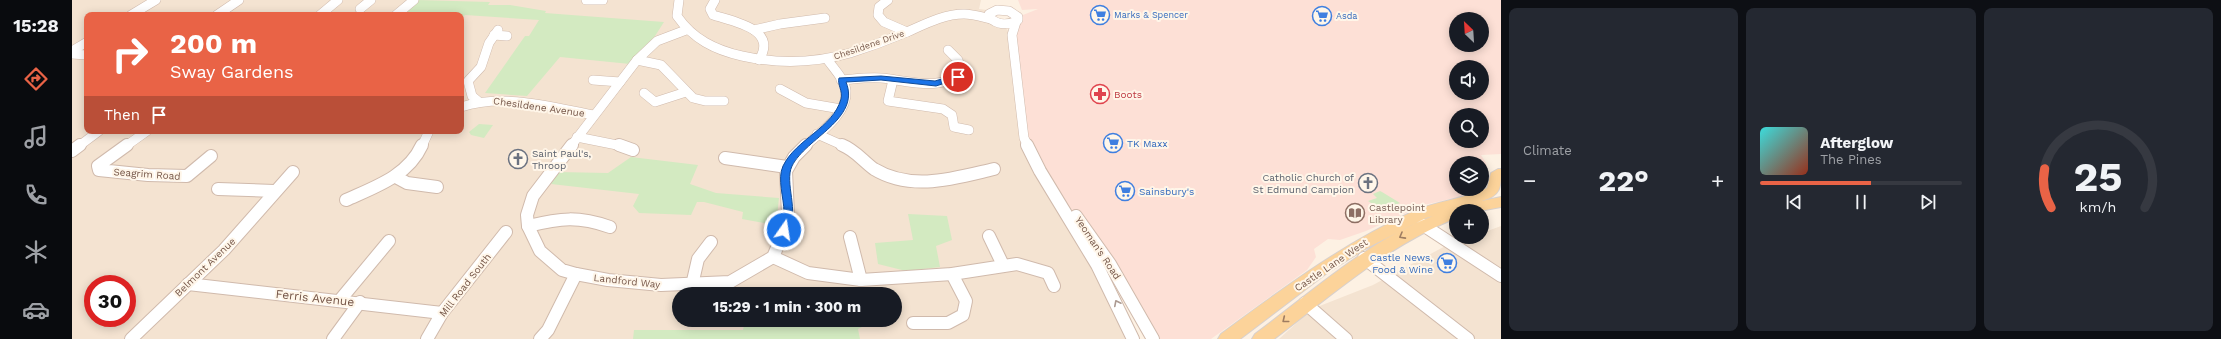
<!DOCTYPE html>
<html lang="en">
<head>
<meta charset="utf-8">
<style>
	body { margin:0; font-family:"Work Sans",sans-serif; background:#242831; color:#f1f3f6; height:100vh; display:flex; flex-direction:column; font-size:15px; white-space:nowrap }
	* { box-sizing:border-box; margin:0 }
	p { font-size:13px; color:#9ea1a6 }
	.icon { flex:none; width:22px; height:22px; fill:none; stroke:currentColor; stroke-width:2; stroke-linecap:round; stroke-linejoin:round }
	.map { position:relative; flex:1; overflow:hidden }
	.panel { display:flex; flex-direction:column; gap:8px; padding:8px; background:#0d0f14; width:720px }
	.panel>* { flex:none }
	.guide { position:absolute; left:12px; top:12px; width:380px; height:122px; border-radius:8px; box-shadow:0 2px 10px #0003; background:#e96346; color:#fff; overflow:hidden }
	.needle { width:26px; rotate:335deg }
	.buttons { position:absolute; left:1377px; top:12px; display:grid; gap:8px }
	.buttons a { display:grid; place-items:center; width:40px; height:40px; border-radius:50%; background:#171b24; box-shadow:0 2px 10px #0003; font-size:20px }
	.speed { position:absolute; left:12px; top:275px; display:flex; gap:8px; font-size:20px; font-weight:700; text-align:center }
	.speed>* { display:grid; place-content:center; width:52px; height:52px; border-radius:50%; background:#171b24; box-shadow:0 2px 10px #0003; line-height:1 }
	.speed .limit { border:6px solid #d22; background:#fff; color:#111 }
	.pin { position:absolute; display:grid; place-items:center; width:34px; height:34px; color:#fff; margin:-17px; border:2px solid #fff; border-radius:50%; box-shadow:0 1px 4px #0007 }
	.me { position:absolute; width:44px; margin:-22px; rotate:13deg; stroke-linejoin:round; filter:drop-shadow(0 0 3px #0008) }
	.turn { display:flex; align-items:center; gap:14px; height:84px; padding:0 20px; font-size:18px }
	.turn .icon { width:52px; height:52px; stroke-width:2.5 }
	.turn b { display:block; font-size:28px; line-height:34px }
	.then { display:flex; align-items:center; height:38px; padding:0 20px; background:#0003; gap:8px; font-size:15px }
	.big { font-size:30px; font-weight:700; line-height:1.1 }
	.panel .card { flex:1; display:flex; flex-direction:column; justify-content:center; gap:6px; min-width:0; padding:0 14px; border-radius:8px; background:#242831 }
	.panel .dial { align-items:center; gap:0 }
	.dial svg { height:104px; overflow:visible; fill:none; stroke:#363941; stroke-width:7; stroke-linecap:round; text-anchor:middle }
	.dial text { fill:#f1f3f6; stroke:none }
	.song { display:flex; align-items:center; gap:12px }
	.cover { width:48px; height:48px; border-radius:6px; background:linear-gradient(135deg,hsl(180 70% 55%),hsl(10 70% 35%)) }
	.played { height:4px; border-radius:2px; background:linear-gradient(90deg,#e96346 55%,#363941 55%) }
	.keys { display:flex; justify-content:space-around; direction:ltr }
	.heat { display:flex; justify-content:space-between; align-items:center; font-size:22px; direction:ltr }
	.panel .tiles { flex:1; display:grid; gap:8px; grid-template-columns:repeat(3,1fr) }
	.trip { position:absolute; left:600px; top:287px; width:230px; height:40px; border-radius:20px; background:#171b24; box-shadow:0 2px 10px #0003; font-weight:700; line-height:40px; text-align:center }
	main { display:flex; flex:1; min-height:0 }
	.tabs { display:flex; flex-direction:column; width:72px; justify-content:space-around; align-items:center; background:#090b0e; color:#9ea1a6 }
	.tabs .icon { width:28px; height:28px }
	.tabs .current { color:#e96346 }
	.tabs b { font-size:18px; color:#f1f3f6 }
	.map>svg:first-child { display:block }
	.residential { fill:#f4e3d1; fill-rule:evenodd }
	.commercial { fill:#fde0d6; fill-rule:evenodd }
	.green { fill:#d3eac1 }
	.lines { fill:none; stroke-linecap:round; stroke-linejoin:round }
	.minor-far1-casing { stroke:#d0baac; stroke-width:10 }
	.minor-casing { stroke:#d0baac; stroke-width:14 }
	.major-casing { stroke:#d8d0cc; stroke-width:2 }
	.minor-far1 { stroke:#fff; stroke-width:9 }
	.minor { stroke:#fff; stroke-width:12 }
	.major { fill:#fcd39a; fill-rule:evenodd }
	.oneway { stroke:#9e7c61 }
	.oneway2 { stroke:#ac9a91 }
	.route { fill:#1a73e8; stroke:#114b97 }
	.labels { text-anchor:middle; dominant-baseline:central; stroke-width:4; stroke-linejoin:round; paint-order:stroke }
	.far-shop-label { font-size:9px; fill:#366cbe; stroke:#fff6e9; text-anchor:start }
	.far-street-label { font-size:9px; fill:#755648; stroke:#fff6e9 }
	.health-label { font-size:10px; fill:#be3a42; stroke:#fff6e9; text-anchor:start }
	.street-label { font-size:10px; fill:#755648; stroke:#fff6e9 }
	.shop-label { font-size:10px; fill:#366cbe; stroke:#fff6e9; text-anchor:start }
	.worship-label { font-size:10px; fill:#5b616d; stroke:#fff6e9; text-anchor:start }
	.education-label { font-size:10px; fill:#785e54; stroke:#fff6e9; text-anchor:start }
	.near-street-label { font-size:12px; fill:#755648; stroke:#fff6e9 }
</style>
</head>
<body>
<main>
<nav class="tabs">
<b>15:28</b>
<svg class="icon current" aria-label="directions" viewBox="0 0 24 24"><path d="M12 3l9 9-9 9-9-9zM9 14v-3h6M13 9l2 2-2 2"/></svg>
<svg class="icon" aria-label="music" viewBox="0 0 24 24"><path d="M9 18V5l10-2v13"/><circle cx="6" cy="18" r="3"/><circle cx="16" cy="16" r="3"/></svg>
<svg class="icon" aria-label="phone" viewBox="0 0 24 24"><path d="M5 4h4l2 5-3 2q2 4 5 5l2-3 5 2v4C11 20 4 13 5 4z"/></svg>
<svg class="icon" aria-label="climate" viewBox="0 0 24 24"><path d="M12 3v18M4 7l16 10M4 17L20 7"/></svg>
<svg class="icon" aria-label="car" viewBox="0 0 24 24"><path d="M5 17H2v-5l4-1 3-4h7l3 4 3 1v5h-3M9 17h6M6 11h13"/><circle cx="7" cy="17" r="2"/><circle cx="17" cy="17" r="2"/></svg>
</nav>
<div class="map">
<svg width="1429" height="339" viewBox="0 0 1429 339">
	<rect width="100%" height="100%" fill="#fdf1e3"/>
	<!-- residential -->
	<g class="residential">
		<path d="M 0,0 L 909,0 L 907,9 L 922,11 L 919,12 L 940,35 L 952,138 L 1060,339 L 0,339 ZM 15,15 L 389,15 L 389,131 L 15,131 ZM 21,284 L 55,284 L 55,318 L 21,318 ZM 607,294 L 823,294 L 823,320 L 607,320 Z"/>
		<path d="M 1429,226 L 1429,339 L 1207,339 L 1240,309 L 1301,285 L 1377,244 L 1398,237 L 1410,237 L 1410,233 Z"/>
	</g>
	<!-- commercial -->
	<path class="commercial" d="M 946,0 L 1429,0 L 1429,154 L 1409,155 L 1414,163 L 1417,177 L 1415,184 L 1404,193 L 1352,205 L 1294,231 L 1268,240 L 1256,239 L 1242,249 L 1244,257 L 1235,270 L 1139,339 L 1081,339 L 1022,242 L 965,162 L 952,138 L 944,76 L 944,22 L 946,17 L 966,9 L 950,10 ZM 1384,19 L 1410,19 L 1410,45 L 1384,45 ZM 1384,67 L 1410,67 L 1410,93 L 1384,93 ZM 1384,115 L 1410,115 L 1410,141 L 1384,141 ZM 1384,163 L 1410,163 L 1410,189 L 1384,189 Z"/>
	<!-- green -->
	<g class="green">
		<path d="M 345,0 L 418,2 L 416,5 L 438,5 L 474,11 L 473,13 L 592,22 L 583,36 L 558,64 L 488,57 L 455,96 L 413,93 L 453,36 L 457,36 L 467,20 L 393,15 L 389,19 L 389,15 L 329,15 Z"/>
		<path d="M 407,124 L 421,125 L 412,138 L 399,135 L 397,132 Z"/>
		<path d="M 559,157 L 626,165 L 618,184 L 644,193 L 707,198 L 704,225 L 670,219 L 671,212 L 632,202 L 625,202 L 619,215 L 567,213 L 561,206 L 567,194 L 479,184 L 486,172 L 536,173 Z"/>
		<path d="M 1308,191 L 1310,192 L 1328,203 L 1310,210 L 1296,201 L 1305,198 L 1301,194 Z"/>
		<path d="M 836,214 L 875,216 L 880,240 L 864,246 L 868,267 L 834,271 L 806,264 L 803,243 L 841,240 Z"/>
		<path d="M 673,320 L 783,322 L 784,320 L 796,320 L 796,324 L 786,329 L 788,339 L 561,339 L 562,330 L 671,330 Z"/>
	</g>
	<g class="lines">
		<defs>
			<g id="minor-far1">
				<path d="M 514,0 L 531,0"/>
				<path d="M 607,0 L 605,16 C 621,39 643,50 670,56 C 706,64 743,63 778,53 C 797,47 816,40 835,32 C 853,24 872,14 892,14 C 901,14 910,17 919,19"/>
				<path d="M 643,0 L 638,9 L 641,15 C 663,22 706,29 687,60"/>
				<path d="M 816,0 L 807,7 L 806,15 L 812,22 L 835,32"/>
				<path d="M 288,9 L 299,0"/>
				<path d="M 925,10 L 937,11 L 946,17 L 946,20 C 936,26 925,25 917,17 L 917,14 Z"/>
				<path d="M 59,15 L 84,0"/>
				<path d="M 145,15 L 167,0"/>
				<path d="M 248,15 L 266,0"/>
				<path d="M 324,15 L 342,0"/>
				<path d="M 944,22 L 940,35 L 952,138 L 956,146"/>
				<path d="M 682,30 L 708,24 L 753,18"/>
				<path d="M 422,35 L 435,36"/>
				<path d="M 0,51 L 15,42"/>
				<path d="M 0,54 L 15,55"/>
				<path d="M 565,60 L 589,65 L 621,98 L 633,101 L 652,101"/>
				<path d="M 521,80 L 548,82"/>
				<path d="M 769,80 C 782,79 796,77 809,78 C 834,80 871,93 889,71 L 886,60 L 876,50"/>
				<path d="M 821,80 L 816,101 L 871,109 L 880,115 L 882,127 L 897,130"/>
				<path d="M 708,89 L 734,103 L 769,109"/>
				<path d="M 572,93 L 583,102 L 614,92"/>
				<path d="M 406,101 L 400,96 L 396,81 L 409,67 L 417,43 L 426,30"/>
				<path d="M 389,107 C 432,93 479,107 522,115"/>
				<path d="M 745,134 L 772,146"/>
				<path d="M 505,137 L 550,146"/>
				<path d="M 7,146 L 27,131"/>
				<path d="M 54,146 L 75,131"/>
				<path d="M 350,146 L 357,131"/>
				<path d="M 499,146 L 565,60 L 585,41 L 614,30"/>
				<path d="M 733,146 C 748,133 776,113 774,91 C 773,79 761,68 755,59"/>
			</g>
			<g id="minor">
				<path d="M 55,145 L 26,166 L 27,170 L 76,175 L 115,176 L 139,156"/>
				<path d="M 500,145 L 461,196 L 455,215 L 456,226 L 468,251 L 490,270 L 504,274 L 536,280 L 589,285 L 658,282 L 701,257 L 712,231 L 716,214 L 714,171 L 722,157 L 734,145"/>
				<path d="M 547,145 L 561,150"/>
				<path d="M 770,145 C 783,150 791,161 802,169 C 840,192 883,178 922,169"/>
				<path d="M 955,145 L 968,171 L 1025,265 L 1061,339"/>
				<path d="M 0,151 L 8,145"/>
				<path d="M 653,158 L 715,167"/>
				<path d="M 324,177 L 335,183 L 365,187"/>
				<path d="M 146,189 L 202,191"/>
				<path d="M 274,200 C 303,187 336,176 350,145"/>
				<path d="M 1004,216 L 1038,264 L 1081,339"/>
				<path d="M 1351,225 L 1429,276"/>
				<path d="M 456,226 C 489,218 506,216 538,227"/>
				<path d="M 917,236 L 931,265"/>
				<path d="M 778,237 L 789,280"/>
				<path d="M 701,257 L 736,273 L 789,280 L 880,274 L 945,264 L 976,273 L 982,286"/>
				<path d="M 1292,258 L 1396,339"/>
				<path d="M 116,284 L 370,313"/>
				<path d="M 620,285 L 626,259 L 639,242"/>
				<path d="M 268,300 L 317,241"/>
				<path d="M 1233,303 L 1274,339"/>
				<path d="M 841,323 L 876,323 L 891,315 L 894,301 L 880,274"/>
				<path d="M 59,339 L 152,250 L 221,172"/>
				<path d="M 261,339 L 288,302"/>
				<path d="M 355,339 L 370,313 L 434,232"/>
				<path d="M 468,339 L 476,330 L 504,274"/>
			</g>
			<path id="major" d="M 1426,169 L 1429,169 C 1429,188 1429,195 1410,201 L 1429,197 L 1429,207 L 1408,211 L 1392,211 L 1392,206 L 1387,208 L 1391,211 L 1384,211 L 1384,218 C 1315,246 1261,294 1202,339 L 1180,339 L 1183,334 C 1240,292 1294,242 1361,216 L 1354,218 L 1293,249 L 1255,273 L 1168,339 L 1146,339 L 1149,334 C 1213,287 1269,245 1342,211 C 1365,201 1392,199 1415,188 L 1419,173 Z"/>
		</defs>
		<!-- minor-far1 casing -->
		<use href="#minor-far1" class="minor-far1-casing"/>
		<!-- minor casing -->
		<use href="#minor" class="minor-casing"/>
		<!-- major casing -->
		<use href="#major" class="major-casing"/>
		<!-- minor-far1 -->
		<use href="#minor-far1" class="minor-far1"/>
		<!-- minor -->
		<use href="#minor" class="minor"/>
		<!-- major -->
		<use href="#major" class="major"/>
	</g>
	<!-- one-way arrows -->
	<defs><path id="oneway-chevron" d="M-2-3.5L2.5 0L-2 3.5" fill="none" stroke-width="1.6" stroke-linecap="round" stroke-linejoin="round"/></defs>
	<g class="oneway">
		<use href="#oneway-chevron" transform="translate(1330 236) rotate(151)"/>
		<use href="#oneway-chevron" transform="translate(1213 320) rotate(141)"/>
	</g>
	<use class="oneway2" href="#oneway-chevron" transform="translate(1045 303) rotate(-117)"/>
	<!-- route -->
	<path class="route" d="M 886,74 L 890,77 L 888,78 L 864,86 L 809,80 L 774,82 C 789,119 734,138 720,166 C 712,183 728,211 716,232 L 709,232 L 707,230 C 709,225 712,218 712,212 C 712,198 705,179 711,166 C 724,139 761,128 769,99 C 771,91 765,84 767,78 L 809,76 L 863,81 Z"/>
	<!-- icons -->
	<defs>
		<symbol id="supermarket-ring" viewBox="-11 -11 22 22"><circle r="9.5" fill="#fff6e9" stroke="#3f7fe0" stroke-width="1.5"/><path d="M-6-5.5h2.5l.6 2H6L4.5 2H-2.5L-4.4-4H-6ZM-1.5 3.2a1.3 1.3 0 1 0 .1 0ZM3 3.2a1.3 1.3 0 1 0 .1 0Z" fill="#3f7fe0"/></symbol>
		<symbol id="pharmacy-ring" viewBox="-11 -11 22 22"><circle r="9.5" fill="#fff6e9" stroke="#e0444e" stroke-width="1.5"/><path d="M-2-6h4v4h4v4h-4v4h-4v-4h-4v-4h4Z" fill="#e0444e"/></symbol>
		<symbol id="church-ring" viewBox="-11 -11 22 22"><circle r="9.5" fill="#fff6e9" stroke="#6b7280" stroke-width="1.5"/><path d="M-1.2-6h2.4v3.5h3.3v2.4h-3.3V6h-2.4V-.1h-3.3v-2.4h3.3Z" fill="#6b7280"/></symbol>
		<symbol id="library-ring" viewBox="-11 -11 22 22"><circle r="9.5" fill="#fff6e9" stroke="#8d6e63" stroke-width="1.5"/><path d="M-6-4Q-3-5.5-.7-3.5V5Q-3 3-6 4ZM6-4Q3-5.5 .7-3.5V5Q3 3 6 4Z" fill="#8d6e63"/></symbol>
	</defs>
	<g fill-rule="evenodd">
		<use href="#supermarket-ring" x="1017" y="4" width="22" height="22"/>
		<use href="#supermarket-ring" x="1239" y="5" width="22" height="22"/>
		<use href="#pharmacy-ring" x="1017" y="83" width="22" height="22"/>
		<use href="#supermarket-ring" x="1030" y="132" width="22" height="22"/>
		<use href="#church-ring" x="435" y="148" width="22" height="22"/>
		<use href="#church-ring" x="1285" y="172" width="22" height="22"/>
		<use href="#supermarket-ring" x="1042" y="180" width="22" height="22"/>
		<use href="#library-ring" x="1272" y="202" width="22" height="22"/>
		<use href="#supermarket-ring" x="1364" y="252" width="22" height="22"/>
	</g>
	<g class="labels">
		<!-- far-shop labels -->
		<g class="far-shop-label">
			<text x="1042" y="15">Marks &amp; Spencer</text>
			<text x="1264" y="16">Asda</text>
		</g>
		<!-- far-street labels -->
		<g class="far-street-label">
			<text transform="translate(797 45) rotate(-19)">Chesildene Drive</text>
		</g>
		<!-- health labels -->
		<g class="health-label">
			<text x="1042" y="94">Boots</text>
		</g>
		<!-- street labels -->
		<g class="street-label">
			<text transform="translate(467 107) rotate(8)">Chesildene Avenue</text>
			<text transform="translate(75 174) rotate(4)">Seagrim Road</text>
			<text transform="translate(1026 248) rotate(56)">Yeoman's Road</text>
			<text transform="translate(1259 265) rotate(-34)">Castle Lane West</text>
			<text transform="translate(133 267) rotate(-44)">Belmont Avenue</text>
			<text transform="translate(555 281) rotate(6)">Landford Way</text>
			<text transform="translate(393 285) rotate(-52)">Mill Road South</text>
		</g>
		<!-- shop labels -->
		<g class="shop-label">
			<text x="1055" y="143">TK Maxx</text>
			<text x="1067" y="191">Sainsbury's</text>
			<text x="1361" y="257" text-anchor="end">Castle News,<tspan x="1361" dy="12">Food &amp; Wine</tspan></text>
		</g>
		<!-- worship labels -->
		<g class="worship-label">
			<text x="460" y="153">Saint Paul's,<tspan x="460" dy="12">Throop</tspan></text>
			<text x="1282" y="177" text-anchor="end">Catholic Church of<tspan x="1282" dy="12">St Edmund Campion</tspan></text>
		</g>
		<!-- education labels -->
		<g class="education-label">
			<text x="1297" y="207">Castlepoint<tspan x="1297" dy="12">Library</tspan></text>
		</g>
		<!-- near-street labels -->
		<g class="near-street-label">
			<text transform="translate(243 298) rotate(6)">Ferris Avenue</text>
		</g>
	</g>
</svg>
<div class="buttons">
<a><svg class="needle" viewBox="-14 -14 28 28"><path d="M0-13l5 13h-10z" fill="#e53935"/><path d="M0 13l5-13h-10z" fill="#9ea1a6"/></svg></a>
<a><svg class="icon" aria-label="sound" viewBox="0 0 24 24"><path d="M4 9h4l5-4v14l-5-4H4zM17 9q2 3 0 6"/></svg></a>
<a><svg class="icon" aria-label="search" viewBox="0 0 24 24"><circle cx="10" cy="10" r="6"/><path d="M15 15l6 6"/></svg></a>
<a><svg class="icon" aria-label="layers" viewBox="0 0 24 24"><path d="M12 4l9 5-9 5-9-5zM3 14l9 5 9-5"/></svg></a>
<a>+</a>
</div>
<div class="speed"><div class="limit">30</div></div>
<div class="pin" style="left:886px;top:77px;background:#d93025"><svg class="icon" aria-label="arrive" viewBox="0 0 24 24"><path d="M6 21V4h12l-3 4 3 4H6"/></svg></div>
<svg class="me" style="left:712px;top:230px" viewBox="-20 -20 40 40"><circle r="17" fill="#1a73e8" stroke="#fff" stroke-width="3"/><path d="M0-11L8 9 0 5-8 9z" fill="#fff"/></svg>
<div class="trip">15:29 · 1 min · 300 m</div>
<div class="guide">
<div class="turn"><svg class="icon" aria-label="right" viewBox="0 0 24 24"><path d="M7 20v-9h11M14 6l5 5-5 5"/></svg><div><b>200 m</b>Sway Gardens</div></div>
<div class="then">Then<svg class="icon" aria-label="arrive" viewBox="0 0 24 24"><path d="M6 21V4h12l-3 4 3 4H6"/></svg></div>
</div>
</div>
<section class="panel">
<div class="tiles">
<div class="card"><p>Climate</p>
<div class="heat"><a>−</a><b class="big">22°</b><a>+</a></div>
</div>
<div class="card">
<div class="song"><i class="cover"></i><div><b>Afterglow</b><p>The Pines</p></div></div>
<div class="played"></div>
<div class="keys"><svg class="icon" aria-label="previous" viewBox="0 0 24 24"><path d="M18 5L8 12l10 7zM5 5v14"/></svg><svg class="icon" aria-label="pause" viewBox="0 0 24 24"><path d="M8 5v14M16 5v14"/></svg><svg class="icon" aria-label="next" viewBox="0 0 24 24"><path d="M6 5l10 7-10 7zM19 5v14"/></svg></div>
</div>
<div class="card dial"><svg viewBox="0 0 100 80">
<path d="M14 69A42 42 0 1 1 86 69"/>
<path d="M14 69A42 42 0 0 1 9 39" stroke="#e96346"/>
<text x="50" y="56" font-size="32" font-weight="700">25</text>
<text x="50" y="72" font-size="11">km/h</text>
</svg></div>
</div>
</section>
</main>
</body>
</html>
